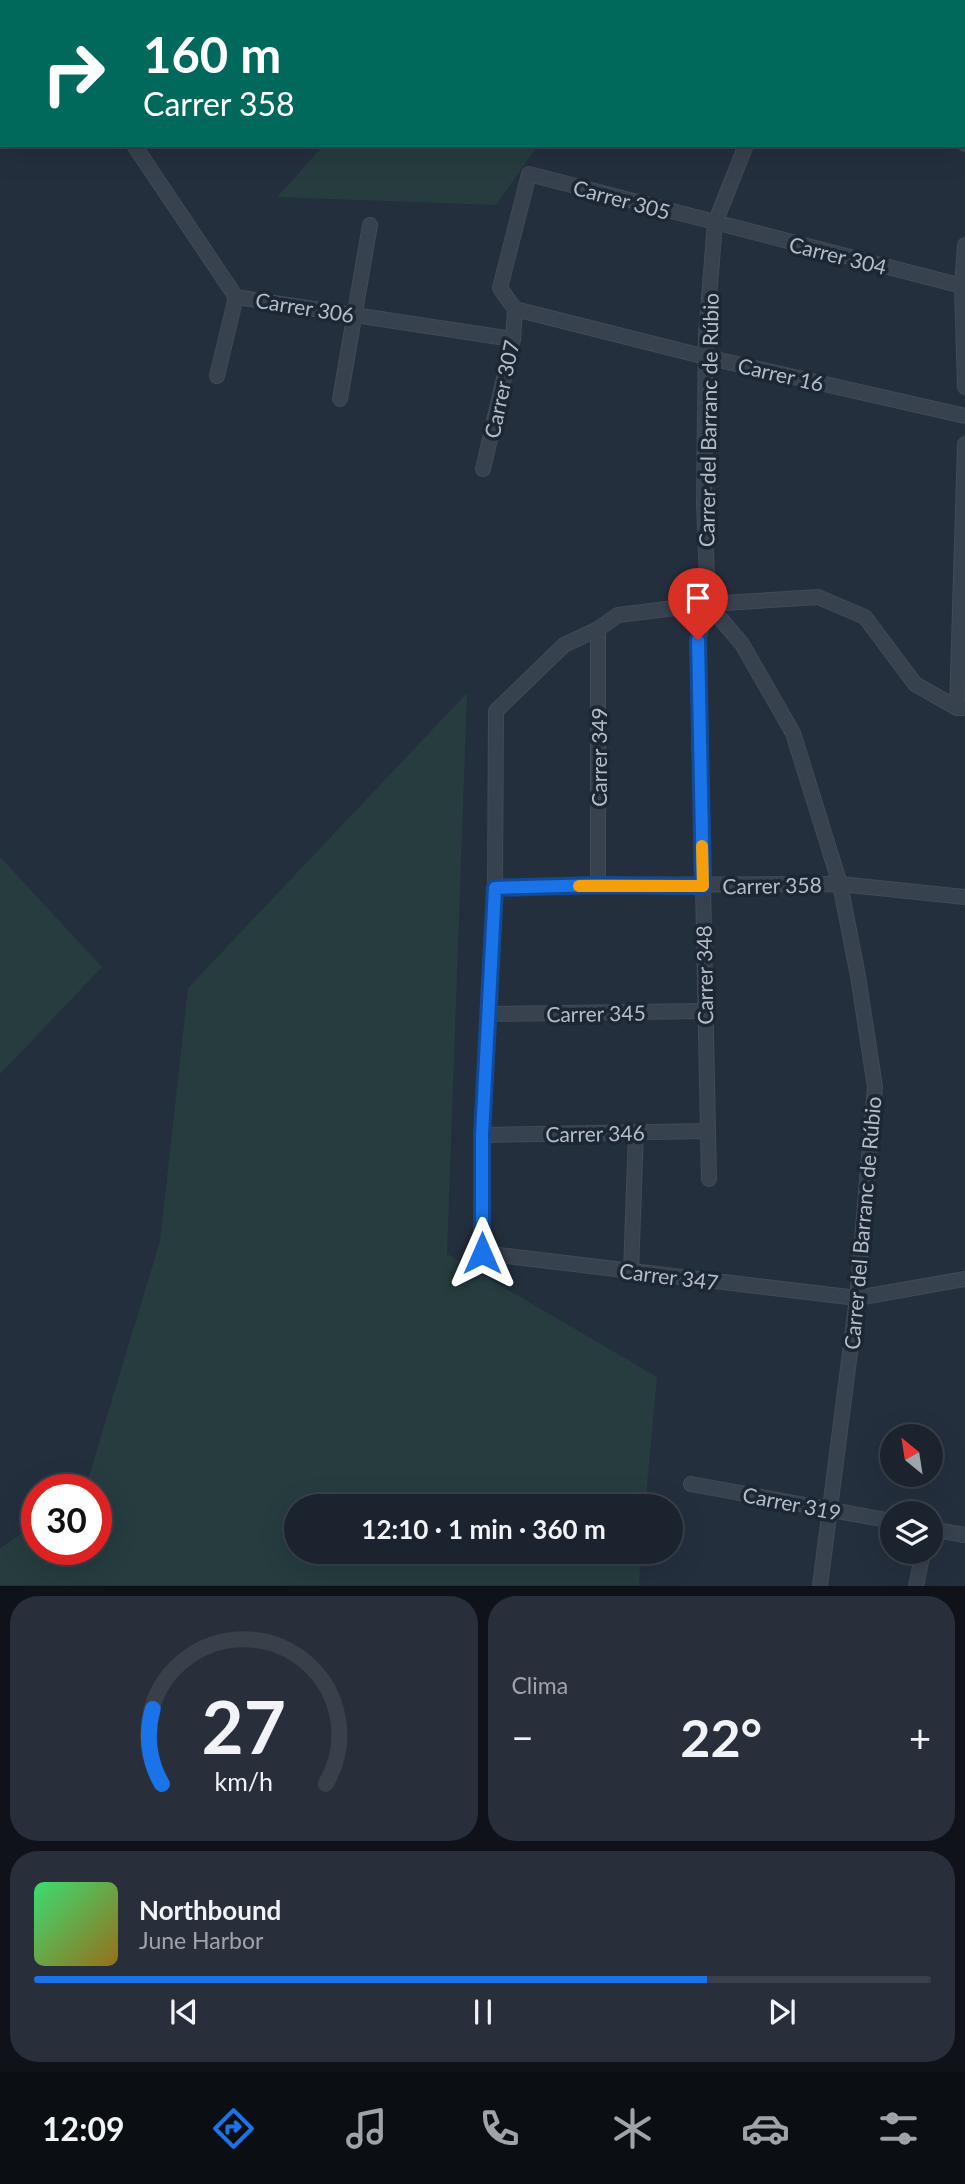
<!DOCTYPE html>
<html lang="es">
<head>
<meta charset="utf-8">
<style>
	body { margin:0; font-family:Lato,sans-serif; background:#282f3a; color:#f1f3f6; height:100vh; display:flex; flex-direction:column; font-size:26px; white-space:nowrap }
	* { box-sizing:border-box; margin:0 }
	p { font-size:23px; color:#a0a4aa }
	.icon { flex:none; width:38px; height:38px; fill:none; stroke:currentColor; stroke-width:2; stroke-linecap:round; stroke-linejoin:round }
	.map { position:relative; height:1586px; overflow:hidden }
	.side { display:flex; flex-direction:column; gap:10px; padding:10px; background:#0f1319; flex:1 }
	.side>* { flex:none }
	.guide { position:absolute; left:0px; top:0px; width:966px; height:147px; box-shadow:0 7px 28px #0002,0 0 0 2px #39404a; background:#00695c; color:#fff; overflow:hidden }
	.needle { width:46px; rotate:330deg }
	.controls { position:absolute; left:880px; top:1424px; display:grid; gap:14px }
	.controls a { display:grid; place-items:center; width:63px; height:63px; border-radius:50%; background:#1b232e; box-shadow:0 7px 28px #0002,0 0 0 2px #39404a; font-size:35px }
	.speed { position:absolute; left:21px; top:1474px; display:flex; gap:14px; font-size:35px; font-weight:700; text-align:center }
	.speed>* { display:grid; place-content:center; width:91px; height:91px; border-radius:50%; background:#1b232e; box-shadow:0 7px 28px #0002,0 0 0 2px #39404a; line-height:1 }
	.speed .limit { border:10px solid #d22; background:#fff; color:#111 }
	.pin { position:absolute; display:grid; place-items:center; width:60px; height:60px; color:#fff; margin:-72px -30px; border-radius:50% 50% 50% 0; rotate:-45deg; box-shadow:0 0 7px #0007 }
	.pin .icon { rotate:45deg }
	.me { position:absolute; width:77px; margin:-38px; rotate:0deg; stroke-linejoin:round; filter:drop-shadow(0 0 5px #0008) }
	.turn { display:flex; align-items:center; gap:24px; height:147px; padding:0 28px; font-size:32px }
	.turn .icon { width:91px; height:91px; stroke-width:2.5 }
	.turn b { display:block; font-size:49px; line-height:60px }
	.big { font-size:52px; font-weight:700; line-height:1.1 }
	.side .card { flex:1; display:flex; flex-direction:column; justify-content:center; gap:10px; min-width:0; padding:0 24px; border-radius:28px; background:#282f3a }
	.side .dial { align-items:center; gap:0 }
	.dial svg { height:182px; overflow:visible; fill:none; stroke:#39404a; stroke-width:7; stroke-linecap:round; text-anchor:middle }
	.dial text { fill:#f1f3f6; stroke:none }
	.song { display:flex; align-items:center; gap:21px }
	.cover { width:84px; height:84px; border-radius:10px; background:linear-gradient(135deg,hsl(140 70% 55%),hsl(40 70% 35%)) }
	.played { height:7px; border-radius:4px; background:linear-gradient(90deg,#1a73e8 75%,#39404a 75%) }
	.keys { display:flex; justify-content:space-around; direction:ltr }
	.heat { display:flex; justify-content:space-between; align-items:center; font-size:38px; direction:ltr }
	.side .tiles { flex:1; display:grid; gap:10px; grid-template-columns:1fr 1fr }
	.card:last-child { grid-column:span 2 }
	.trip { position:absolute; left:284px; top:1494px; width:399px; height:70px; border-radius:35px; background:#1b232e; box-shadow:0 7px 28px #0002,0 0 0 2px #39404a; font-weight:700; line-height:70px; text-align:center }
	.dock { display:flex; height:112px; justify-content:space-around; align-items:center; background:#0b0e12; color:#a0a4aa }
	.dock .icon { width:49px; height:49px }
	.dock .active { color:#1a73e8 }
	.dock b { font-size:32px; color:#f1f3f6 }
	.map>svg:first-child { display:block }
	.green { fill:#263c3f }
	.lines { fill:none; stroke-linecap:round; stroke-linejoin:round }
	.minor-casing { stroke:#414a57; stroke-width:16 }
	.minor { stroke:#38414e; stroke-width:14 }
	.rail-casing { stroke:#5a6575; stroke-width:7 }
	.rail { stroke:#1d2633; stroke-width:4.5; stroke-dasharray:13; stroke-linecap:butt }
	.route-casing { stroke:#114b97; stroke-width:18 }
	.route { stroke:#1a73e8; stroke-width:12 }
	.slow { stroke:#f59e0b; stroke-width:12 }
	.labels { text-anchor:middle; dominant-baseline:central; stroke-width:7; stroke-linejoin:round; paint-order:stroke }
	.street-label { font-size:21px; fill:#b4bcc9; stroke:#1d2633 }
</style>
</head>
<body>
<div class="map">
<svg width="965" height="1586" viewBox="0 0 965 1586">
	<rect width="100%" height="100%" fill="#242f3e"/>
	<!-- green -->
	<g class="green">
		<path d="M 266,0 L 641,0 L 640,2 L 267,2 Z"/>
		<path d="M 324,145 L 538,145 L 496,205 L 277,197 Z"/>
		<path d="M 467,693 L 447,1254 L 657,1377 L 645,1507 L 296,1507 L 296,1552 L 641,1552 L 639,1585 L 0,1585 L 0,1548 L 37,1523 L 37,1549 L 96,1549 L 96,1489 L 85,1489 L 160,1241 L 188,988 Z"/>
		<path d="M 0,857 L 102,967 L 0,1074 Z"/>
	</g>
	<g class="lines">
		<defs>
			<g id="minor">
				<path d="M 37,0 L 38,2"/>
				<path d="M 931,0 L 935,2"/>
				<path d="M 807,2 L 808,0"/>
				<path d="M 964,18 L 965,19"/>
				<path d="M 964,143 L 965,144"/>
				<path d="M 134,145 L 236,297 L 513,339"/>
				<path d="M 746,145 L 715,223 L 706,335 L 704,503 L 708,604 L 742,644 L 793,733 L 840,884 L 858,976 L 875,1087 L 857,1298 L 820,1586"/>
				<path d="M 965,245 L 962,286 L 965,387"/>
				<path d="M 515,309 L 500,288 L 529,174 L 962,286"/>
				<path d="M 515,309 L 706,357 L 965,416"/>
				<path d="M 217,376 L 236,297"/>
				<path d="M 340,399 L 370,225"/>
				<path d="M 483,469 L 513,339 L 515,309"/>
				<path d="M 708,604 L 698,640 L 709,1179"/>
				<path d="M 598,629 L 598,885"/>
				<path d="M 957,708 L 965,444"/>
				<path d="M 965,708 L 957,708 L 915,684 L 865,617 L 818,597 L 708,604 L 618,615 L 598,629 L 564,645 L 496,711 L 495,888 L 482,1135 L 482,1253 L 857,1298 L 965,1279"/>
				<path d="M 495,888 L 598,885 L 840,884 L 965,897"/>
				<path d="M 488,1014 L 704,1011"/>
				<path d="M 482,1135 L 708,1131"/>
				<path d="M 631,1272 L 636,1132"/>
				<path d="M 691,1484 L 892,1521"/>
				<path d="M 931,1529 L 965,1535"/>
				<path d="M 916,1586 L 923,1552"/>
			</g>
		</defs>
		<!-- minor casing -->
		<use href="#minor" class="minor-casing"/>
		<!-- minor -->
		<use href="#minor" class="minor"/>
		<defs>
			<path id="rail" d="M 954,0 L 957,2"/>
		</defs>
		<!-- rail casing -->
		<use href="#rail" class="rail-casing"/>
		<!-- rail -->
		<use href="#rail" class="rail"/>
	</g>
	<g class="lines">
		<defs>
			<path id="route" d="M 482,1253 L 482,1135 L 495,888 L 598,885 L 703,886 L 698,640"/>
		</defs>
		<!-- route casing -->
		<use href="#route" class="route-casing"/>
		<!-- route -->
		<use href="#route" class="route"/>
		<!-- slow -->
		<path class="slow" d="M 579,886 L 703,886 L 702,846"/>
	</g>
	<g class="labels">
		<!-- street labels -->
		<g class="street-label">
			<text transform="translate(622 199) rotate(15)">Carrer 305</text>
			<text transform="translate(838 255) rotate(14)">Carrer 304</text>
			<text transform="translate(305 307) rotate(9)">Carrer 306</text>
			<text transform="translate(781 374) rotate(13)">Carrer 16</text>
			<text transform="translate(501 389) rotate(-78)">Carrer 307</text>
			<text transform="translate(708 420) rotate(-89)">Carrer del Barranc de Rúbio</text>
			<text transform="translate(598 757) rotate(-90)">Carrer 349</text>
			<text transform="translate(772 885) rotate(-1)">Carrer 358</text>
			<text transform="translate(704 975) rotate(-91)">Carrer 348</text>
			<text transform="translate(596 1013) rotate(-1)">Carrer 345</text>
			<text transform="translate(595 1133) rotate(-1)">Carrer 346</text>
			<text transform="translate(862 1223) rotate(-85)">Carrer del Barranc de Rúbio</text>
			<text transform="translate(669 1276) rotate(7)">Carrer 347</text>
			<text transform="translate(792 1503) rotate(11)">Carrer 319</text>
		</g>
	</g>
</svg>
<div class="controls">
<a><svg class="needle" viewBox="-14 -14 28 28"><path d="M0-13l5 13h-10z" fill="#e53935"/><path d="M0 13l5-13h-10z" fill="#a0a4aa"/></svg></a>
<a><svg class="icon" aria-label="layers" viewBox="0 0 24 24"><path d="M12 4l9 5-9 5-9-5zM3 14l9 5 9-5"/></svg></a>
</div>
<div class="speed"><div class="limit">30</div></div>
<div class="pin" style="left:698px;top:640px;background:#d93025"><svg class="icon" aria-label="arrive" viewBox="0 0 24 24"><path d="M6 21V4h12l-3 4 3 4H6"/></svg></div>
<svg class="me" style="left:482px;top:1253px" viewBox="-20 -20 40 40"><path d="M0-17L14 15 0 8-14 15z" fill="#1a73e8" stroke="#fff" stroke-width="4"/></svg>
<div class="trip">12:10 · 1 min · 360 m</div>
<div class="guide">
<div class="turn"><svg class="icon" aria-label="right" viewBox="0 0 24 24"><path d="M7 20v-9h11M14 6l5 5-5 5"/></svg><div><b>160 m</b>Carrer 358</div></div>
</div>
</div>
<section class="side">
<div class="tiles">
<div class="card dial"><svg viewBox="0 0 100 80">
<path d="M14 69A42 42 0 1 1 86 69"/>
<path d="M14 69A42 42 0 0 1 10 36" stroke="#1a73e8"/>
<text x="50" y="56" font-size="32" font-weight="700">27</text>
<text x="50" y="72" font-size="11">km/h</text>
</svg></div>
<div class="card"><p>Clima</p>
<div class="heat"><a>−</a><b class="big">22°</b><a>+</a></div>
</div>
<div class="card">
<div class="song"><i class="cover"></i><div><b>Northbound</b><p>June Harbor</p></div></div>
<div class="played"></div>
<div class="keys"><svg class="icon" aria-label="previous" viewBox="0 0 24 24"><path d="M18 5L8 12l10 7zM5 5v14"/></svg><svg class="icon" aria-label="pause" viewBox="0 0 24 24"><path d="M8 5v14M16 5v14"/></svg><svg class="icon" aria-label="next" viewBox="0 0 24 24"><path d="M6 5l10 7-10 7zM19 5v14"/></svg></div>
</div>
</div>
</section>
<nav class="dock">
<b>12:09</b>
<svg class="icon active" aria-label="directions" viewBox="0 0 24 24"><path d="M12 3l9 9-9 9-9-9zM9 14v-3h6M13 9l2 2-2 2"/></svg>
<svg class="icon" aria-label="music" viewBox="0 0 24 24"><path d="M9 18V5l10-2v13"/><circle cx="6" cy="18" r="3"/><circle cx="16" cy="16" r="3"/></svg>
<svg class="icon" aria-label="phone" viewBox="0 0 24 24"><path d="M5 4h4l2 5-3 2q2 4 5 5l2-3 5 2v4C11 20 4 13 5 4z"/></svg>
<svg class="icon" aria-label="climate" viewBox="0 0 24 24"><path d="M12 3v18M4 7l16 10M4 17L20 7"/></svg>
<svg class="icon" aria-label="car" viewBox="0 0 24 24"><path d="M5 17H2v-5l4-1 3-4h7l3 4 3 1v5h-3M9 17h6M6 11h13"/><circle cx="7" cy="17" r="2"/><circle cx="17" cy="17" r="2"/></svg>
<svg class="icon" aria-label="filters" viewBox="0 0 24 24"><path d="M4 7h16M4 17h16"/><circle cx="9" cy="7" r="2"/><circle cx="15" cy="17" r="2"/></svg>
</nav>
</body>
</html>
